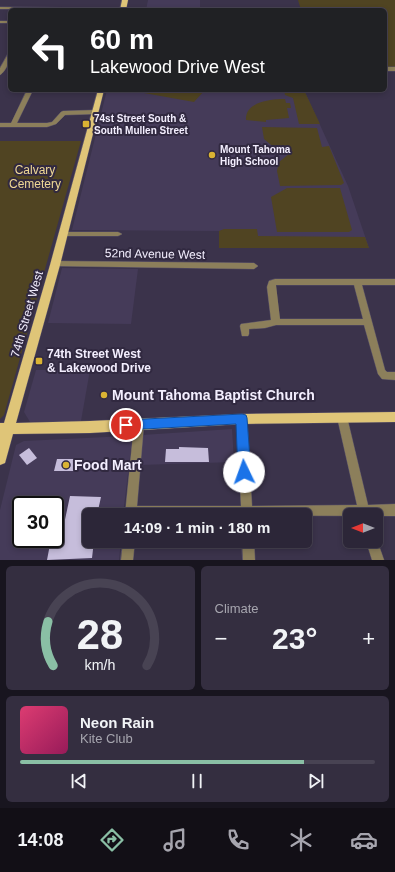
<!DOCTYPE html>
<html lang="en">
<head>
<meta charset="utf-8">
<style>
	body { margin:0; font-family:Helvetica,sans-serif; background:#342e40; color:#f1f3f6; height:100vh; display:flex; flex-direction:column; font-size:15px; white-space:nowrap }
	* { box-sizing:border-box; margin:0 }
	p { font-size:13px; color:#a6a5ae }
	.icon { flex:none; width:22px; height:22px; fill:none; stroke:currentColor; stroke-width:2; stroke-linecap:round; stroke-linejoin:round }
	.map { position:relative; height:560px; overflow:hidden }
	.drawer { display:flex; flex-direction:column; gap:6px; padding:6px; background:#18151f; flex:1 }
	.drawer>* { flex:none }
	.hud { position:absolute; left:8px; top:8px; width:379px; height:84px; border-radius:6px; box-shadow:0 2px 6px #0003,0 0 0 1px #484353; background:#202124; color:#fff; overflow:hidden }
	.needle { width:26px; rotate:270deg }
	.fabs { position:absolute; left:343px; top:508px; display:grid; gap:8px }
	.fabs a { display:grid; place-items:center; width:40px; height:40px; border-radius:6px; background:#2c2638; box-shadow:0 2px 6px #0003,0 0 0 1px #484353; font-size:20px }
	.speed { position:absolute; left:12px; top:496px; display:flex; gap:8px; font-size:20px; font-weight:700; text-align:center }
	.speed>* { display:grid; place-content:center; width:52px; height:52px; border-radius:50%; background:#2c2638; box-shadow:0 2px 6px #0003,0 0 0 1px #484353; line-height:1 }
	.speed .limit { border:2px solid #111; border-radius:6px; background:#fff; color:#111 }
	.pin { position:absolute; display:grid; place-items:center; width:34px; height:34px; color:#fff; margin:-17px; border:2px solid #fff; border-radius:50%; box-shadow:0 1px 4px #0007 }
	.me { position:absolute; width:44px; margin:-22px; rotate:357deg; stroke-linejoin:round; filter:drop-shadow(0 0 3px #0008) }
	.turn { display:flex; align-items:center; gap:14px; height:84px; padding:0 16px; font-size:18px }
	.turn .icon { width:52px; height:52px; stroke-width:2.5 }
	.turn b { display:block; font-size:28px; line-height:34px }
	.big { font-size:30px; font-weight:700; line-height:1.1 }
	.drawer .tile { flex:1; display:flex; flex-direction:column; justify-content:center; gap:6px; min-width:0; padding:0 14px; border-radius:6px; background:#342e40 }
	.drawer .dial { align-items:center; gap:0 }
	.dial svg { height:104px; overflow:visible; fill:none; stroke:#484353; stroke-width:7; stroke-linecap:round; text-anchor:middle }
	.dial text { fill:#f1f3f6; stroke:none }
	.song { display:flex; align-items:center; gap:12px }
	.cover { width:48px; height:48px; border-radius:6px; background:linear-gradient(135deg,hsl(340 70% 55%),hsl(330 70% 35%)) }
	.played { height:4px; border-radius:2px; background:linear-gradient(90deg,#8abfa5 80%,#484353 80%) }
	.keys { display:flex; justify-content:space-around; direction:ltr }
	.heat { display:flex; justify-content:space-between; align-items:center; font-size:22px; direction:ltr }
	.drawer .tiles { flex:1; display:grid; gap:6px; grid-template-columns:1fr 1fr }
	.tile:last-child { grid-column:span 2 }
	.trip { position:absolute; left:82px; top:508px; width:230px; height:40px; border-radius:6px; background:#2c2638; box-shadow:0 2px 6px #0003,0 0 0 1px #484353; font-weight:700; line-height:40px; text-align:center }
	.menu { display:flex; height:64px; justify-content:space-around; align-items:center; background:#120f16; color:#a6a5ae }
	.menu .icon { width:28px; height:28px }
	.menu .on { color:#8abfa5 }
	.menu b { font-size:18px; color:#f1f3f6 }
	.map>svg:first-child { display:block }
	.built { fill:#453b59; fill-rule:evenodd }
	.green { fill:#504422 }
	.building { fill:#c6bddb }
	.lines { fill:none; stroke-linecap:round; stroke-linejoin:round }
	.minor-casing { stroke:#585168; stroke-width:1 }
	.major-casing { stroke:#585168; stroke-width:1 }
	.minor { fill:#8c7f5b; fill-rule:evenodd }
	.major { fill:#dfc578; fill-rule:evenodd }
	.route { fill:#1a73e8; stroke:#114b97 }
	.poi-dot { fill:#dab333; stroke:#312940; stroke-width:1.5 }
	.labels { text-anchor:middle; dominant-baseline:central; stroke-width:4; stroke-linejoin:round; paint-order:stroke }
	.far-poi-label { font-size:10px; font-weight:bold; fill:#f3eefe; stroke:#312940; text-anchor:start }
	.park-label { font-size:12px; fill:#efd895; stroke:#312940 }
	.street-label { font-size:12px; fill:#f3eefe; stroke:#312940 }
	.poi-label { font-size:12px; font-weight:bold; fill:#f3eefe; stroke:#312940; text-anchor:start }
	.near-poi-label { font-size:14px; font-weight:bold; fill:#f3eefe; stroke:#312940; text-anchor:start }
</style>
</head>
<body>
<div class="map">
<svg width="395" height="560" viewBox="0 0 395 560">
	<rect width="100%" height="100%" fill="#3b334b"/>
	<!-- built -->
	<g class="built">
		<path d="M 148,0 L 200,0 L 200,10 L 146,10 Z"/>
		<path d="M 107,90 L 304,90 L 348,186 L 369,248 L 219,248 L 219,231 L 72,230 Z"/>
		<path d="M 62,268 L 138,269 L 131,324 L 48,323 Z"/>
		<path d="M 36,370 L 90,370 L 81,421 L 30,422 L 24,412 Z"/>
		<path d="M 232,429 L 234,462 L 140,465 L 142,435 Z"/>
		<path d="M 127,436 L 130,436 L 132,440 L 123,515 L 89,515 L 89,541 L 121,541 L 119,560 L 0,560 L 0,510 L 16,445 L 24,441 ZM 21,505 L 55,505 L 55,539 L 21,539 Z"/>
	</g>
	<!-- green -->
	<g class="green">
		<path d="M 298,0 L 395,0 L 395,69 L 385,69 L 385,10 L 301,10 Z"/>
		<path d="M 145,90 L 205,90 L 194,102 L 144,93 Z"/>
		<path d="M 284,90 L 304,90 L 320,124 L 299,124 L 293,98 L 285,95 Z"/>
		<path d="M 280,99 L 285,99 L 286,103 L 290,103 L 291,108 L 287,108 L 289,118 L 266,120 L 266,122 L 246,120 C 245,103 267,100 280,99 Z"/>
		<path d="M 262,127 L 317,128 L 322,147 L 329,146 L 344,183 L 341,185 L 280,186 L 277,171 L 279,162 L 289,154 L 276,149 L 264,139 Z"/>
		<path d="M 0,141 L 81,141 L 4,415 L 0,419 Z"/>
		<path d="M 287,188 L 340,188 L 352,230 L 349,232 L 277,232 L 271,197 Z"/>
		<path d="M 224,229 L 257,229 L 258,236 L 365,237 L 369,248 L 219,248 L 219,231 Z"/>
	</g>
	<!-- building -->
	<g class="building">
		<path d="M 179,447 L 208,448 L 209,462 L 165,462 L 166,449 L 179,449 Z"/>
		<path d="M 29,448 L 37,458 L 27,465 L 19,455 Z"/>
		<path d="M 57,459 L 78,459 L 76,471 L 54,471 Z"/>
		<path d="M 70,496 L 101,497 L 97,515 L 89,515 L 89,541 L 94,541 L 92,558 L 47,560 L 51,539 L 55,539 L 55,529 L 63,529 Z"/>
	</g>
	<g class="lines">
		<defs>
			<g id="minor">
				<path d="M 0,7 L 123,8 L 125,9 L 0,9 Z"/>
				<rect x="0" y="21" width="10" height="2"/>
				<path d="M 8,54 L 10,54 C 10,61 6,71 0,75 L 0,68 Z"/>
				<rect x="385" y="67" width="10" height="4"/>
				<path d="M 27,90 L 33,90 L 17,123 L 47,123 L 52,122 L 61,112 L 63,111 L 95,110 L 98,112 L 95,114 L 65,115 L 56,124 L 47,127 L 0,127 L 0,123 L 11,123 Z"/>
				<path d="M 60,232 L 118,232 L 122,234 L 118,236 L 60,236 L 59,234 Z"/>
				<path d="M 55,261 L 254,263 L 258,266 L 254,269 L 52,266 L 51,264 Z"/>
				<path d="M 275,279 L 395,279 L 395,285 L 362,285 L 385,370 L 387,372 L 395,372 L 395,380 L 382,379 L 378,374 L 364,325 L 276,325 L 265,328 L 249,329 L 249,334 L 248,336 L 242,336 L 240,326 L 241,324 L 271,320 L 267,287 L 269,281 ZM 276,285 L 354,285 L 363,319 L 280,319 Z"/>
				<path d="M 342,413 L 346,414 L 347,417 L 368,505 L 395,504 L 395,516 L 125,515 L 134,424 L 135,421 L 139,420 L 143,421 L 144,424 L 137,506 L 241,506 L 237,419 L 238,416 L 242,415 L 246,416 L 247,419 L 252,506 L 357,505 L 337,417 L 338,414 Z"/>
				<path d="M 376,537 L 384,560 L 372,560 L 366,541 L 376,541 Z"/>
				<path d="M 123,541 L 135,541 L 133,560 L 121,560 Z"/>
				<path d="M 242,541 L 254,541 L 255,560 L 243,560 Z"/>
			</g>
			<g id="major">
				<path d="M 122,0 L 128,0 L 126,10 L 120,10 Z"/>
				<path d="M 98,90 L 104,90 L 60,265 L 16,423 L 90,421 L 242,414 L 395,412 L 395,422 L 242,424 L 90,433 L 13,434 L 5,463 L 0,465 L 0,423 L 4,423 L 50,265 Z"/>
			</g>
		</defs>
		<!-- minor casing -->
		<use href="#minor" class="minor-casing"/>
		<!-- major casing -->
		<use href="#major" class="major-casing"/>
		<!-- minor -->
		<use href="#minor" class="minor"/>
		<!-- major -->
		<use href="#major" class="major"/>
	</g>
	<!-- route -->
	<path class="route" d="M 242,414 L 246,415 L 247,418 L 251,472 L 249,476 L 244,478 L 240,476 L 238,472 L 236,424 L 126,430 L 122,429 L 121,425 L 122,422 L 126,420 Z"/>
	<!-- markers -->
	<g class="poi-dot">
		<rect x="82" y="120" width="8" height="8" rx="2"/>
		<circle cx="212" cy="155" r="4"/>
		<rect x="35" y="357" width="8" height="8" rx="2"/>
		<circle cx="104" cy="395" r="4"/>
		<circle cx="66" cy="465" r="4"/>
	</g>
	<g class="labels">
		<!-- far-poi labels -->
		<g class="far-poi-label">
			<text x="94" y="118">74st Street South &amp;<tspan x="94" dy="12">South Mullen Street</tspan></text>
			<text x="220" y="149">Mount Tahoma<tspan x="220" dy="12">High School</tspan></text>
		</g>
		<!-- park labels -->
		<g class="park-label">
			<text x="35" y="170">Calvary<tspan x="35" dy="14">Cemetery</tspan></text>
		</g>
		<!-- street labels -->
		<g class="street-label">
			<text transform="translate(155 254) rotate(1)">52nd Avenue West</text>
			<text transform="translate(27 314) rotate(-74)">74th Street West</text>
		</g>
		<!-- poi labels -->
		<g class="poi-label">
			<text x="47" y="354">74th Street West<tspan x="47" dy="14">&amp; Lakewood Drive</tspan></text>
		</g>
		<!-- near-poi labels -->
		<g class="near-poi-label">
			<text x="112" y="395">Mount Tahoma Baptist Church</text>
			<text x="74" y="465">Food Mart</text>
		</g>
	</g>
</svg>
<div class="fabs">
<a><svg class="needle" viewBox="-14 -14 28 28"><path d="M0-13l5 13h-10z" fill="#e53935"/><path d="M0 13l5-13h-10z" fill="#a6a5ae"/></svg></a>
</div>
<div class="speed"><div class="limit">30</div></div>
<div class="pin" style="left:126px;top:425px;background:#d93025"><svg class="icon" aria-label="arrive" viewBox="0 0 24 24"><path d="M6 21V4h12l-3 4 3 4H6"/></svg></div>
<svg class="me" style="left:244px;top:472px" viewBox="-20 -20 40 40"><circle r="19" fill="#fff"/><path d="M0-13L10 11 0 6-10 11z" fill="#1a73e8"/></svg>
<div class="trip">14:09 · 1 min · 180 m</div>
<div class="hud">
<div class="turn"><svg class="icon" aria-label="left" viewBox="0 0 24 24"><path d="M17 20v-9H6M10 6l-5 5 5 5"/></svg><div><b>60 m</b>Lakewood Drive West</div></div>
</div>
</div>
<section class="drawer">
<div class="tiles">
<div class="tile dial"><svg viewBox="0 0 100 80">
<path d="M14 69A42 42 0 1 1 86 69"/>
<path d="M14 69A42 42 0 0 1 10 35" stroke="#8abfa5"/>
<text x="50" y="56" font-size="32" font-weight="700">28</text>
<text x="50" y="72" font-size="11">km/h</text>
</svg></div>
<div class="tile"><p>Climate</p>
<div class="heat"><a>−</a><b class="big">23°</b><a>+</a></div>
</div>
<div class="tile">
<div class="song"><i class="cover"></i><div><b>Neon Rain</b><p>Kite Club</p></div></div>
<div class="played"></div>
<div class="keys"><svg class="icon" aria-label="previous" viewBox="0 0 24 24"><path d="M18 5L8 12l10 7zM5 5v14"/></svg><svg class="icon" aria-label="pause" viewBox="0 0 24 24"><path d="M8 5v14M16 5v14"/></svg><svg class="icon" aria-label="next" viewBox="0 0 24 24"><path d="M6 5l10 7-10 7zM19 5v14"/></svg></div>
</div>
</div>
</section>
<nav class="menu">
<b>14:08</b>
<svg class="icon on" aria-label="directions" viewBox="0 0 24 24"><path d="M12 3l9 9-9 9-9-9zM9 14v-3h6M13 9l2 2-2 2"/></svg>
<svg class="icon" aria-label="music" viewBox="0 0 24 24"><path d="M9 18V5l10-2v13"/><circle cx="6" cy="18" r="3"/><circle cx="16" cy="16" r="3"/></svg>
<svg class="icon" aria-label="phone" viewBox="0 0 24 24"><path d="M5 4h4l2 5-3 2q2 4 5 5l2-3 5 2v4C11 20 4 13 5 4z"/></svg>
<svg class="icon" aria-label="climate" viewBox="0 0 24 24"><path d="M12 3v18M4 7l16 10M4 17L20 7"/></svg>
<svg class="icon" aria-label="car" viewBox="0 0 24 24"><path d="M5 17H2v-5l4-1 3-4h7l3 4 3 1v5h-3M9 17h6M6 11h13"/><circle cx="7" cy="17" r="2"/><circle cx="17" cy="17" r="2"/></svg>
</nav>
</body>
</html>
